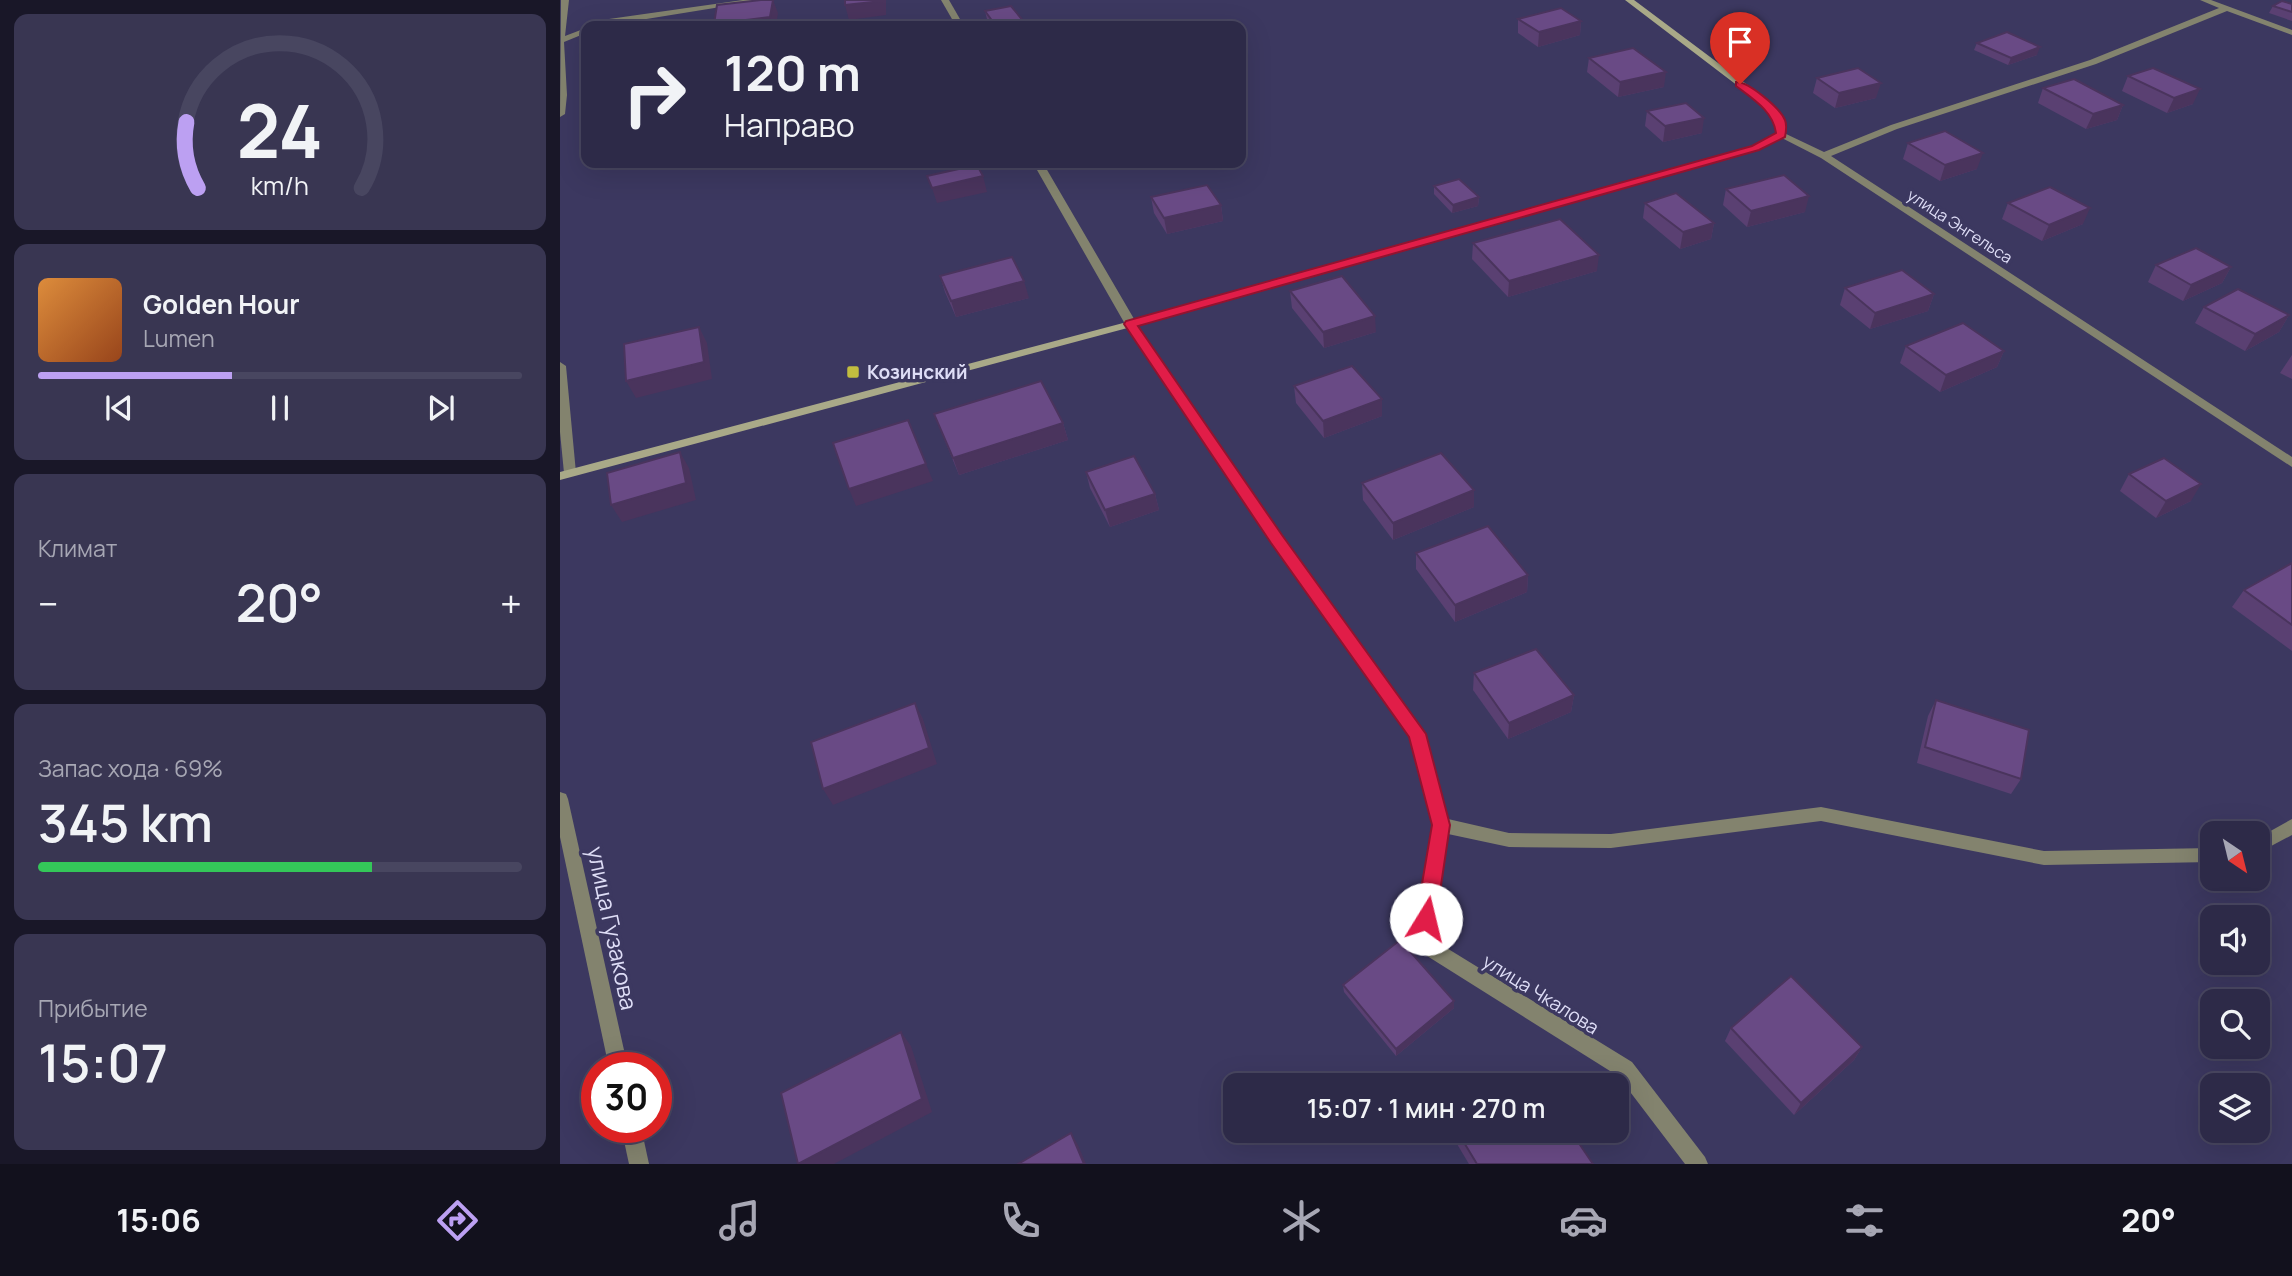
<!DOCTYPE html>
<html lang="ru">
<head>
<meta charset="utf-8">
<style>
	body { margin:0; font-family:Manrope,sans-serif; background:#393652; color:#f1f3f6; height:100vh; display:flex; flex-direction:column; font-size:26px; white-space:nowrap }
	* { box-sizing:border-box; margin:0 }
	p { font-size:23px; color:#a7a7b4 }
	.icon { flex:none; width:38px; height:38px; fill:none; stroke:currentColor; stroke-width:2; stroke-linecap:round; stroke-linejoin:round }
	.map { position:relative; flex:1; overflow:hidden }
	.drawer { display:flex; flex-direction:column; gap:14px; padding:14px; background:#191728; width:560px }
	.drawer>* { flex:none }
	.top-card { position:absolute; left:21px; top:21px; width:665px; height:147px; border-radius:14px; box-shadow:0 7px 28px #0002,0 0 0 2px #484660; background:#2d2a48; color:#f1f3f6; overflow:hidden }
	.needle { width:46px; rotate:145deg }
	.tools { position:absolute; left:1640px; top:821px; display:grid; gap:14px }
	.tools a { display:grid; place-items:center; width:70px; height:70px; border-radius:14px; background:#2d2a48; box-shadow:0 7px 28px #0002,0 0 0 2px #484660; font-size:35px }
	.speed { position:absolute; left:21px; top:1052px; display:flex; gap:14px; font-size:35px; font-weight:700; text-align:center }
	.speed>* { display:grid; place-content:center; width:91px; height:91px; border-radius:50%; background:#2d2a48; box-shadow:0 7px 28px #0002,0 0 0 2px #484660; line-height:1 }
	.speed .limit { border:10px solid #d22; background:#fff; color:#111 }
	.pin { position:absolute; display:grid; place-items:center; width:60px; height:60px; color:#fff; margin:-72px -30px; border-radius:50% 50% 50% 0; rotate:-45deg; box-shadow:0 0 7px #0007 }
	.pin .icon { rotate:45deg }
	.me { position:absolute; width:77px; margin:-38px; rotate:9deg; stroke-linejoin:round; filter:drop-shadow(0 0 5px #0008) }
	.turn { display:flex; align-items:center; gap:24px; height:147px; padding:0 28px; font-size:32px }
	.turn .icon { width:91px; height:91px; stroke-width:2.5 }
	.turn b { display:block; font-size:49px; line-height:60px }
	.big { font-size:52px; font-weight:600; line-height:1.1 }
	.drawer .card { flex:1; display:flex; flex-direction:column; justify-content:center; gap:10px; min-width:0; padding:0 24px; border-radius:14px; background:#393652 }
	.drawer .dial { align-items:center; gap:0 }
	.dial svg { height:182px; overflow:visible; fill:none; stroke:#484660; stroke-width:7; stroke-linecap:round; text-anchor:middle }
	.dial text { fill:#f1f3f6; stroke:none }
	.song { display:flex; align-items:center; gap:21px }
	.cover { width:84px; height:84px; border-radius:10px; background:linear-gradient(135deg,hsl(30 70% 55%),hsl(20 70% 35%)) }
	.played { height:7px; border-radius:4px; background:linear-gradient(90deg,#bca0f2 40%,#484660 40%) }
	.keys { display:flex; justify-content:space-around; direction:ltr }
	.heat { display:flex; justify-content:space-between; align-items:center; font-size:38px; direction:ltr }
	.charge { height:10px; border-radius:5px; background:linear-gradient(90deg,#34c759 69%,#484660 0) }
	.trip { position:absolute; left:663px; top:1073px; width:406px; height:70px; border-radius:14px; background:#2d2a48; box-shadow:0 7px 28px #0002,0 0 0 2px #484660; font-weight:600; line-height:70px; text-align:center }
	.tabs { display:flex; height:112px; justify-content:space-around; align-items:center; background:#12111d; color:#a7a7b4 }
	.tabs .icon { width:49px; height:49px }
	.tabs .current { color:#bca0f2 }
	.tabs b { font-size:32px; color:#f1f3f6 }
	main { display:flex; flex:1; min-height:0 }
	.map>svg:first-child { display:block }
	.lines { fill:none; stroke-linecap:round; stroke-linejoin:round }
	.minor { fill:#83836e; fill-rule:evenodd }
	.secondary { fill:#a9a988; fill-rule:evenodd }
	.wall { fill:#5a4072 }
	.shaded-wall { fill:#4a345d }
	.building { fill:#694a85; stroke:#4a345d; stroke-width:2 }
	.route { fill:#e11d48; stroke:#92132f; stroke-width:2 }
	.poi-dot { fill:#c2bd3f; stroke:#3c3860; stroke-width:2.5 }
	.labels { text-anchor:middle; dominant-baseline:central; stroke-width:7; stroke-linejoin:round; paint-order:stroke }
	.far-street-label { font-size:16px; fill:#deddf6; stroke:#3c3860 }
	.poi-label { font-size:19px; font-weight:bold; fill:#deddf6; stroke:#3c3860; text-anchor:start }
	.street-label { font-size:19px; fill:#deddf6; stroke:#3c3860 }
	.near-street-label { font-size:23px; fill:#deddf6; stroke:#3c3860 }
</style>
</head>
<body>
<main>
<section class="drawer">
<div class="card dial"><svg viewBox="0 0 100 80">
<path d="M14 69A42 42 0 1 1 86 69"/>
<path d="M14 69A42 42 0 0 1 9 40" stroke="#bca0f2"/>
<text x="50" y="56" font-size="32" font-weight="700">24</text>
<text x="50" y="72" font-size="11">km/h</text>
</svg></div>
<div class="card">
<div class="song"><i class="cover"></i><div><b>Golden Hour</b><p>Lumen</p></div></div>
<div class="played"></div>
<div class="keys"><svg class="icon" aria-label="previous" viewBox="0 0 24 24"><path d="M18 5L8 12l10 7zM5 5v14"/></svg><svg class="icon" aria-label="pause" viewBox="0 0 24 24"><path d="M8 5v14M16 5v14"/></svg><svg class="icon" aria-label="next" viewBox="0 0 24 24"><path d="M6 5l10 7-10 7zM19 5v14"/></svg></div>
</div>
<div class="card"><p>Климат</p>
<div class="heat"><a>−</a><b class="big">20°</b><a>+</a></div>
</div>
<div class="card"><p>Запас хода · 69%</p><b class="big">345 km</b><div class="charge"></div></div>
<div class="card"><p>Прибытие</p><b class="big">15:07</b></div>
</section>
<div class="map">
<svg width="1732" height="1164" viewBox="0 0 1732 1164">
	<rect width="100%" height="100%" fill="#3c3860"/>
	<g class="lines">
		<!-- minor -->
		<g class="minor">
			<path d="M 1,0 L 9,0 L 5,36 L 26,28 L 26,33 L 4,42 L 7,95 L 5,114 L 0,117 Z"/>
			<path d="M 183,0 L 204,0 L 43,26 L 32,26 L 49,19 Z"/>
			<path d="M 381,0 L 389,0 L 404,26 L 396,26 Z"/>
			<path d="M 1640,0 L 1651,0 L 1732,30 L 1732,35 L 1667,11 L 1536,64 L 1337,129 L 1271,156 L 1732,457 L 1732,467 L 1261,158 L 1216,135 L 1224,133 L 1264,152 L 1331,125 L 1530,60 L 1659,8 Z"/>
			<path d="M 473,163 L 483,163 L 577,324 L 722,536 L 863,731 L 888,819 L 949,833 L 1051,834 L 1261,807 L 1484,851 L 1652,848 L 1652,862 L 1484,865 L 1261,821 L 1051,848 L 949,847 L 888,834 L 872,939 L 1072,1062 L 1145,1157 L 1148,1164 L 1125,1164 L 1058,1076 L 856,949 L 853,943 L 873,825 L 850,737 L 712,542 L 565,324 Z"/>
			<path d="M 0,362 L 6,366 L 16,473 L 10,477 L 4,473 L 0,432 Z"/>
			<path d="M 0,792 L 6,794 L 8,799 L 68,1068 L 49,1068 L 0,837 Z"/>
			<path d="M 1732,819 L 1732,835 L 1698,853 L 1698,838 Z"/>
			<path d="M 61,1127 L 81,1127 L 89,1164 L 69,1164 Z"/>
		</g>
		<!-- secondary -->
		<path class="secondary" d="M 1065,0 L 1074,0 L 1205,98 L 1224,119 L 1224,137 L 1199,150 L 575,326 L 0,480 L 0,472 L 567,322 L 1193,146 L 1216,134 L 1214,120 L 1199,102 Z"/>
	</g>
	<!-- wall -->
	<g class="wall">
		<path d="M 1732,4 L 1732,21 L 1709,13 L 1713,6 Z"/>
		<path d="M 425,11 L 465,23 L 466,26 L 432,26 L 427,19 Z"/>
		<path d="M 958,19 L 1021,21 L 1020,35 L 978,47 L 958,33 Z"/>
		<path d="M 1417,43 L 1477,55 L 1448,65 L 1414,50 Z"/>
		<path d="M 1029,58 L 1104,87 L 1058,97 L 1027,72 Z"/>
		<path d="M 1568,76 L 1633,104 L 1607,113 L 1562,91 Z"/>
		<path d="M 1257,78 L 1316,98 L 1275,108 L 1253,93 Z"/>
		<path d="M 1483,88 L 1563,105 L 1557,120 L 1526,129 L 1478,103 Z"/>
		<path d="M 1087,111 L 1142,133 L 1103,142 L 1085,126 Z"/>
		<path d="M 1348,143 L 1417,169 L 1380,181 L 1343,159 Z"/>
		<path d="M 874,186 L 919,197 L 918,206 L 892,213 L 874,194 Z"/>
		<path d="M 1166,189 L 1245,212 L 1187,227 L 1163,205 Z"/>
		<path d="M 591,197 L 661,205 L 663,221 L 607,234 L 594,213 Z"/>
		<path d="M 1085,203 L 1154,223 L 1151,239 L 1120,249 L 1083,218 Z"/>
		<path d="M 1448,203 L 1523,224 L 1482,241 L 1442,219 Z"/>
		<path d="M 913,243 L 1037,271 L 948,297 L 912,259 Z"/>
		<path d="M 1596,265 L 1671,267 L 1662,283 L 1623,301 L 1588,282 Z"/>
		<path d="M 380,276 L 469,298 L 396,317 L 385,292 Z"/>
		<path d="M 1285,288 L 1374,294 L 1368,311 L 1310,329 L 1280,305 Z"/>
		<path d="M 730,291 L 816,332 L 764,348 L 732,308 Z"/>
		<path d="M 1644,307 L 1729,315 L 1719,332 L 1685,351 L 1635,323 Z"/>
		<path d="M 1346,346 L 1444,351 L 1437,367 L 1380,392 L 1340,363 Z"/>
		<path d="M 1732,355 L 1732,379 L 1720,373 Z"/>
		<path d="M 734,386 L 822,399 L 822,416 L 764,438 L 736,403 Z"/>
		<path d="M 374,414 L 503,423 L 508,440 L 399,475 Z"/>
		<path d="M 526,472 L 595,494 L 599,510 L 550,527 L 530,488 Z"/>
		<path d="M 1569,474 L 1631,501 L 1596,518 L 1560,491 Z"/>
		<path d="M 802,483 L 914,490 L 914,507 L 833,540 L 803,500 Z"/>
		<path d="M 856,553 L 968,575 L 967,592 L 895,622 L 856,569 Z"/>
		<path d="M 1732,563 L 1732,651 L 1672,607 L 1684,590 Z"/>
		<path d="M 914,673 L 1014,695 L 1011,712 L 948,739 L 913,690 Z"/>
		<path d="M 1376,700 L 1461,779 L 1451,794 L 1357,763 L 1368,716 Z"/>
		<path d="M 783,985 L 894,1008 L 836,1056 L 784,992 Z"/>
		<path d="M 1171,1028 L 1302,1047 L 1294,1060 L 1234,1115 L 1165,1041 Z"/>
		<path d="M 897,1131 L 1033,1164 L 909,1164 L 897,1144 Z"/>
	</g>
	<!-- shaded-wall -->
	<g class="shaded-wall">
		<path d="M 213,0 L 218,13 L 216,26 L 155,26 L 154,24 Z"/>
		<path d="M 322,0 L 326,0 L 326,15 L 289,20 L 285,5 Z"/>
		<path d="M 1021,21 L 1020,35 L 978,47 L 979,32 Z"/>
		<path d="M 465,23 L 466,26 L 447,26 Z"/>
		<path d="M 1480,47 L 1477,55 L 1448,65 L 1451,58 Z"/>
		<path d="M 1106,72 L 1104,87 L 1058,97 L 1060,82 Z"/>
		<path d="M 1321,83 L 1316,98 L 1275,108 L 1279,93 Z"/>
		<path d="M 1640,89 L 1633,104 L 1607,113 L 1614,98 Z"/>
		<path d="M 1563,105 L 1557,120 L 1526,129 L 1533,114 Z"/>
		<path d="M 1144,118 L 1142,133 L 1103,142 L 1105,126 Z"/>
		<path d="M 1423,153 L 1417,169 L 1380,181 L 1385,165 Z"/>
		<path d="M 423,176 L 427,192 L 377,203 L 372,188 Z"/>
		<path d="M 1249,196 L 1245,212 L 1187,227 L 1191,211 Z"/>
		<path d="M 919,197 L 918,206 L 892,213 L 893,205 Z"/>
		<path d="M 661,205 L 663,221 L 607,234 L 604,218 Z"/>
		<path d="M 1530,208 L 1523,224 L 1482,241 L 1489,225 Z"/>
		<path d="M 1154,223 L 1151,239 L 1120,249 L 1123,232 Z"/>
		<path d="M 1039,255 L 1037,271 L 948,297 L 949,281 Z"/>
		<path d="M 1671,267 L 1662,283 L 1623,301 L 1631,285 Z"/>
		<path d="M 464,281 L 469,298 L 396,317 L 391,301 Z"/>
		<path d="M 1374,294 L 1368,311 L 1310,329 L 1315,313 Z"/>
		<path d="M 1729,315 L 1719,332 L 1685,351 L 1695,334 Z"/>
		<path d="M 815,316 L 816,332 L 764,348 L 763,332 Z"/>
		<path d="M 139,327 L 147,343 L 152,379 L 76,398 L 66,381 Z"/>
		<path d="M 1444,351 L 1437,367 L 1380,392 L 1386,375 Z"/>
		<path d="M 822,399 L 822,416 L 764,438 L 763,421 Z"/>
		<path d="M 503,423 L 508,440 L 399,475 L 393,458 Z"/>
		<path d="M 120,452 L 129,468 L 136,500 L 62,522 L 51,505 Z"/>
		<path d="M 366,464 L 373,481 L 296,506 L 289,489 Z"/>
		<path d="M 1641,484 L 1631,501 L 1596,518 L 1606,501 Z"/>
		<path d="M 914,490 L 914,507 L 833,540 L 833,523 Z"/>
		<path d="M 595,494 L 599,510 L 550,527 L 545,510 Z"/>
		<path d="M 968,575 L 967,592 L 895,622 L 895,605 Z"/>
		<path d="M 1014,695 L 1011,712 L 948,739 L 949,723 Z"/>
		<path d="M 355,703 L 363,719 L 377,764 L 273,805 L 263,789 Z"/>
		<path d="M 894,1001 L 894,1008 L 836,1056 L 836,1049 Z"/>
		<path d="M 341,1032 L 351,1046 L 372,1112 L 274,1164 L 238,1164 Z"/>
		<path d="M 1302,1047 L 1294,1060 L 1234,1115 L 1241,1103 Z"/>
		<path d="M 511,1133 L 518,1145 L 526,1164 L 524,1164 Z"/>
	</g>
	<!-- building -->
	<g class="building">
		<path d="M 201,0 L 213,0 L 210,17 L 154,24 L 157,5 Z"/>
		<path d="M 285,0 L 322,0 L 322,1 L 285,5 Z"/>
		<path d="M 1722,1 L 1732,4 L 1732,12 L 1713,6 Z"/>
		<path d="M 451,6 L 465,23 L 447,26 L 436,26 L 425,11 Z"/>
		<path d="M 1001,8 L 1021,21 L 979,32 L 958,19 Z"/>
		<path d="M 505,20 L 511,26 L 475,26 Z"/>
		<path d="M 372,23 L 373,26 L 356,26 Z"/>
		<path d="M 1447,32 L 1480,47 L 1451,58 L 1417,43 Z"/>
		<path d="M 1073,48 L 1106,72 L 1060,82 L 1029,58 Z"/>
		<path d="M 1298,68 L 1321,83 L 1279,93 L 1257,78 Z"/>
		<path d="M 1593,68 L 1640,89 L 1614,98 L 1568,76 Z"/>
		<path d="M 1514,79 L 1563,105 L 1533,114 L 1483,88 Z"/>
		<path d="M 1126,103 L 1144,118 L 1105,126 L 1087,111 Z"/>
		<path d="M 1385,131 L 1423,153 L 1385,165 L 1348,143 Z"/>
		<path d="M 417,165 L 423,176 L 372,188 L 367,176 Z"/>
		<path d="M 1224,175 L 1249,196 L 1191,211 L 1166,189 Z"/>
		<path d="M 899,179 L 919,197 L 893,205 L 874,186 Z"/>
		<path d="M 647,185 L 661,205 L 604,218 L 591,197 Z"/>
		<path d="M 1490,187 L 1530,208 L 1489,225 L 1448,203 Z"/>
		<path d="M 1116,193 L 1154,223 L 1123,232 L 1085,203 Z"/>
		<path d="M 1000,219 L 1039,255 L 949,281 L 913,243 Z"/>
		<path d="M 1636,248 L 1671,267 L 1631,285 L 1596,265 Z"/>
		<path d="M 452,257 L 464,281 L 391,301 L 380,276 Z"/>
		<path d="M 1342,270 L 1374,294 L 1315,313 L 1285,288 Z"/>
		<path d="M 782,276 L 815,316 L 763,332 L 730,291 Z"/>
		<path d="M 1678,289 L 1729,315 L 1695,334 L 1644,307 Z"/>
		<path d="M 1403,323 L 1444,351 L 1386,375 L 1346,346 Z"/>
		<path d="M 139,327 L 144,362 L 66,381 L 64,344 Z"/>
		<path d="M 792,366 L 822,399 L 763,421 L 734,386 Z"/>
		<path d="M 481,381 L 503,423 L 393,458 L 374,414 Z"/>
		<path d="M 348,420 L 366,464 L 289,489 L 273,443 Z"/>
		<path d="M 120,452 L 126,483 L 51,505 L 47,473 Z"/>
		<path d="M 881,453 L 914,490 L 833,523 L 802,483 Z"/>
		<path d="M 574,456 L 595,494 L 545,510 L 526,472 Z"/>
		<path d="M 1604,458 L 1641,484 L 1606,501 L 1569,474 Z"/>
		<path d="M 928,526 L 968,575 L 895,605 L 856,553 Z"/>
		<path d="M 1732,563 L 1732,625 L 1684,590 Z"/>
		<path d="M 976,649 L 1014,695 L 949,723 L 914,673 Z"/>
		<path d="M 1376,700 L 1469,730 L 1461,779 L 1365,747 Z"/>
		<path d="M 355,703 L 369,748 L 263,789 L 251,742 Z"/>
		<path d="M 840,940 L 894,1001 L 836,1049 L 783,985 Z"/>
		<path d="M 1231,976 L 1302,1047 L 1241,1103 L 1171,1028 Z"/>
		<path d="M 341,1032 L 362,1099 L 238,1164 L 221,1093 Z"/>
		<path d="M 975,1080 L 979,1085 L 968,1085 Z"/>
		<path d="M 898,1130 L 1010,1130 L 1033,1164 L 917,1164 L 897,1131 Z"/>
		<path d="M 511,1133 L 524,1164 L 458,1164 Z"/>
	</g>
	<!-- route -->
	<path class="route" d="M 1176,82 C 1188,81 1220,108 1225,120 C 1227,125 1226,132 1225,137 L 1199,150 L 578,326 L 722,535 L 866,734 L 890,825 L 876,919 L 873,926 L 866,928 L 859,926 L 856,919 L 872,825 L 849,737 L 711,543 L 564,324 L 566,321 L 1192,146 L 1216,133 C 1213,111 1193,99 1176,86 Z"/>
	<!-- markers -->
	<rect class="poi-dot" x="286" y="365" width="14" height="14" rx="3.5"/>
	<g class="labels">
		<!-- far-street labels -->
		<g class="far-street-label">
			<text transform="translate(1400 226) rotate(33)">улица Энгельса</text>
		</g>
		<!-- poi labels -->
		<g class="poi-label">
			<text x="307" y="372">Козинский</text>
		</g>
		<!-- street labels -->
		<g class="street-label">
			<text transform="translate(981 994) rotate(32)">улица Чкалова</text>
		</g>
		<!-- near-street labels -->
		<g class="near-street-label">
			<text transform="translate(53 928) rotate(78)">улица Гузакова</text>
		</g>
	</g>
</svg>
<div class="tools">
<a><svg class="needle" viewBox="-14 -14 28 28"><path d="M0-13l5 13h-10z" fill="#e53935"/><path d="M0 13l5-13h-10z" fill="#a7a7b4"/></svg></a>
<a><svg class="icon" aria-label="sound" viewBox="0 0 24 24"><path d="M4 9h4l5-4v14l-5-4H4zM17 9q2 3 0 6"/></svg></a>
<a><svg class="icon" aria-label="search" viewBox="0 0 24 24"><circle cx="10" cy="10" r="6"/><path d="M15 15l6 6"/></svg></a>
<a><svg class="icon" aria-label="layers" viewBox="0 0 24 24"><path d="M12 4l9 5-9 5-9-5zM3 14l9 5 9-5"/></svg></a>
</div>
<div class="speed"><div class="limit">30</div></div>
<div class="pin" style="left:1180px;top:84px;background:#d93025"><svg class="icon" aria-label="arrive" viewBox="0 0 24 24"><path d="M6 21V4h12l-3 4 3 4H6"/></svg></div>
<svg class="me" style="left:866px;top:919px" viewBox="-20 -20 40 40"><circle r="19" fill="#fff"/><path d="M0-13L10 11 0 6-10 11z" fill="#e11d48"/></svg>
<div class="trip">15:07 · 1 мин · 270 m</div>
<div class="top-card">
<div class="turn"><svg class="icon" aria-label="right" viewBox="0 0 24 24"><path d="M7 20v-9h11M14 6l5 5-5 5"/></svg><div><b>120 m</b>Направо</div></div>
</div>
</div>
</main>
<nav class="tabs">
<b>15:06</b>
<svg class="icon current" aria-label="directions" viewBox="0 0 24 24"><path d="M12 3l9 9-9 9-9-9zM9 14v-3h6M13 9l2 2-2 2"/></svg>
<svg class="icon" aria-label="music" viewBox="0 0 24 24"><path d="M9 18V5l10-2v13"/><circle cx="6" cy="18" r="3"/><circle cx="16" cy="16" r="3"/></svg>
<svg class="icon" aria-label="phone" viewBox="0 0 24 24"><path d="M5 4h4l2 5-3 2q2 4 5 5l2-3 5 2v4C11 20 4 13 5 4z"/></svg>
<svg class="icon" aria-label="climate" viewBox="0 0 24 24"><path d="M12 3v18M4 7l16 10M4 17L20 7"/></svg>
<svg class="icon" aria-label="car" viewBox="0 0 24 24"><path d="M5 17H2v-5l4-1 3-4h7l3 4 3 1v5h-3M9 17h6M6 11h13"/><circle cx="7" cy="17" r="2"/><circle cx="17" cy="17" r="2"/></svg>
<svg class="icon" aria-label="filters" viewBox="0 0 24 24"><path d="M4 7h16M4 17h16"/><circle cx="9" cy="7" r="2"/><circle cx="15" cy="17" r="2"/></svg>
<b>20°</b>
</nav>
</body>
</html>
